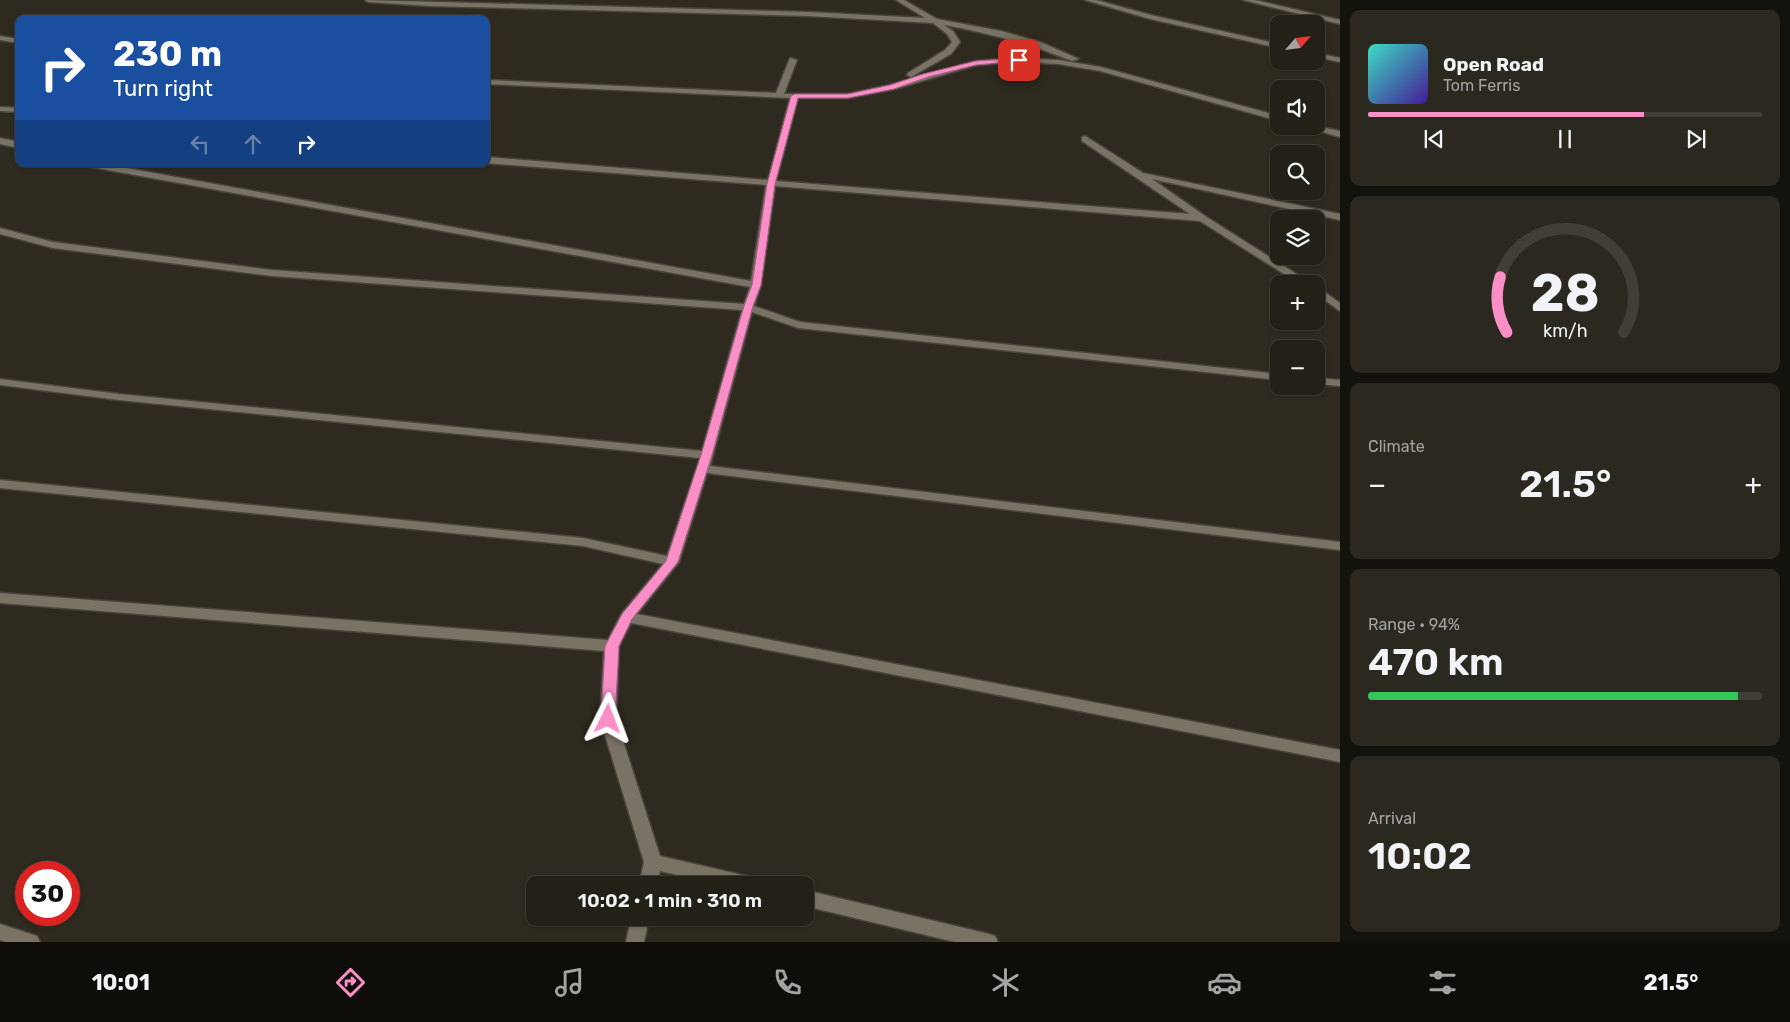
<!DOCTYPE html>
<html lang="en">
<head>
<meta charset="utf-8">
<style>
	body { margin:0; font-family:Rubik,sans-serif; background:#2b2820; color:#f1f3f6; height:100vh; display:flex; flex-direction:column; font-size:19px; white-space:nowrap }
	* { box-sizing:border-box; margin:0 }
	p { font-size:16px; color:#a3a3a1 }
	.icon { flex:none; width:28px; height:28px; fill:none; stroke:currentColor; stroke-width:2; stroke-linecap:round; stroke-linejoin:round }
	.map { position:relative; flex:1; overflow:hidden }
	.panel { display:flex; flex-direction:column; gap:10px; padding:10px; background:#13120d; width:450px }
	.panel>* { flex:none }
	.top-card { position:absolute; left:15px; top:15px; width:475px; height:152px; border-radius:10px; box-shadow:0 1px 4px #0004,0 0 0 1px #403e36; background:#1a4fa0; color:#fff; overflow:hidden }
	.needle { width:32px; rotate:62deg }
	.fabs { position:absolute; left:1270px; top:15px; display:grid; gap:10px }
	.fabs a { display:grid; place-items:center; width:55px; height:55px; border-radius:10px; background:#232017; box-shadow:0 1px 4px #0004,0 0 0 1px #403e36; font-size:25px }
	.speed { position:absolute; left:15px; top:861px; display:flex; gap:10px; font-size:25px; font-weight:700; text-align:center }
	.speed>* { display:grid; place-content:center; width:65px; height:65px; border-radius:50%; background:#232017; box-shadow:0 1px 4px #0004,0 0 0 1px #403e36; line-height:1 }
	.speed .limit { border:8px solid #d22; background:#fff; color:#111 }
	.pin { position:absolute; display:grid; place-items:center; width:42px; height:42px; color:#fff; margin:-21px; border-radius:10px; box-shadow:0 2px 8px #0006 }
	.me { position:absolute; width:55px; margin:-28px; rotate:3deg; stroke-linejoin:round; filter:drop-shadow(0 0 4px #0008) }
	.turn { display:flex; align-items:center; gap:18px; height:105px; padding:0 15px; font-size:22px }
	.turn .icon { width:65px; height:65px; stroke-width:2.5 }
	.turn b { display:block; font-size:35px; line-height:42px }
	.lanes { display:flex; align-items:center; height:48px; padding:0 15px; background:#0003; justify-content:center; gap:25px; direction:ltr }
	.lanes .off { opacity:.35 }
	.big { font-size:38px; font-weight:600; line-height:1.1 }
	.panel .card { flex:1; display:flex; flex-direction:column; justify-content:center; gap:8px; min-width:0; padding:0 18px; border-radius:10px; background:#2b2820 }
	.panel .dial { align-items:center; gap:0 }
	.dial svg { height:130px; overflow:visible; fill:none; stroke:#403e36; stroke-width:7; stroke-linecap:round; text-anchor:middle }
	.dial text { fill:#f1f3f6; stroke:none }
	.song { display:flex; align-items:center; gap:15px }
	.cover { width:60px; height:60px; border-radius:8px; background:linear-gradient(135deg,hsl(170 70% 55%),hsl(260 70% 35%)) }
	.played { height:5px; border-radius:2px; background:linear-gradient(90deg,#fa8fc8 70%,#403e36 70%) }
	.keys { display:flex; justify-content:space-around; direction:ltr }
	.heat { display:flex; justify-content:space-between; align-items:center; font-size:28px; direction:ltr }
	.charge { height:8px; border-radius:4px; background:linear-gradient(90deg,#34c759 94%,#403e36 0) }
	.trip { position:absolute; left:526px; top:876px; width:288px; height:50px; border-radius:10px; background:#232017; box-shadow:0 1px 4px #0004,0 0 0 1px #403e36; font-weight:600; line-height:50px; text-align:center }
	.tabs { display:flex; height:80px; justify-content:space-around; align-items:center; background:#0e0d09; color:#a3a3a1 }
	.tabs .icon { width:35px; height:35px }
	.tabs .active { color:#fa8fc8 }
	.tabs b { font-size:22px; color:#f1f3f6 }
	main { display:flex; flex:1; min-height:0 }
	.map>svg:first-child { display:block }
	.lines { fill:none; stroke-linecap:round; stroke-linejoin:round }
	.minor-casing { stroke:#49453b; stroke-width:3 }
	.minor { fill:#797366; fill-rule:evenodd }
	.route { fill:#fa8fc8; stroke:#a25d82 }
</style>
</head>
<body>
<main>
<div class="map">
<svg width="1340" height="942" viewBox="0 0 1340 942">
	<rect width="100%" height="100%" fill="#2f2a1f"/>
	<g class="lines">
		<defs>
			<g id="minor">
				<path d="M 365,0 L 808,12 L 925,18 L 896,0 L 904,0 L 937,19 L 1001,31 L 1040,42 L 1079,59 L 1072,61 C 1030,44 989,33 944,25 L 953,31 L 960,42 L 951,54 L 911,77 L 907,75 L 908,73 L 945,50 L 952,42 L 947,34 L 933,23 L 808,16 L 430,6 L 368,2 Z"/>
				<path d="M 1085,0 L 1096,0 L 1151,15 L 1279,44 L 1279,48 L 1150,19 Z"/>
				<path d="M 1243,0 L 1255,0 L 1340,20 L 1340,24 Z"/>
				<path d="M 0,36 L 19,39 L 19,43 L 0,40 Z"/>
				<path d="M 1316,53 L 1340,58 L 1340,62 L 1316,57 Z"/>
				<path d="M 790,58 L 797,60 L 784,94 L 848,94 L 890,85 L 976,61 L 1019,58 L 1058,60 L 1101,67 L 1279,116 L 1279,121 L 1100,71 L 1058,64 L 1019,62 L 976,65 L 895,89 L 848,98 L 798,98 L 776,181 L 1190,214 L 1082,141 L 1082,137 L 1085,136 L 1143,173 L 1340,214 L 1340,220 L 1152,179 L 1205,216 L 1312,284 L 1300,284 L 1200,221 L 775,186 L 761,285 L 754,306 L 800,322 L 1279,374 L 1279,380 L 798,328 L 752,312 L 710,466 L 1340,542 L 1340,550 L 707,473 L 679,562 L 637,614 L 1340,750 L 1340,762 L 631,623 L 619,646 L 616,719 L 660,856 L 751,877 L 757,880 L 760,885 L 719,885 L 660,871 L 657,885 L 639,885 L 644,862 L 600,719 L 604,651 L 0,603 L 0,593 L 608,640 L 622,613 L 663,564 L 583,546 L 0,488 L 0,480 L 583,538 L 667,556 L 700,458 L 119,400 L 0,385 L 0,379 L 119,394 L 702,451 L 742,310 L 272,276 L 53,248 L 0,234 L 0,228 L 53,242 L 272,270 L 744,304 L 750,287 L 91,167 L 87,164 L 104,164 L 751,281 L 766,185 L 486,163 L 486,157 L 768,180 L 790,98 L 486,84 L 486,80 L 776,93 Z"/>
				<path d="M 0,107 L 19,108 L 19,112 L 0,111 Z"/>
				<path d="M 1301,126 L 1316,126 L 1340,131 L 1340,137 Z"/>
				<path d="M 0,138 L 19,142 L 19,148 L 0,144 Z"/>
				<path d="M 1316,286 L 1340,303 L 1340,311 L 1316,294 Z"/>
				<path d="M 1316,378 L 1340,380 L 1340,386 L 1316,384 Z"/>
				<path d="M 805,890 L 989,934 L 995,936 L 998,942 L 955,942 L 805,906 Z"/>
				<path d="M 631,918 L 649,918 L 644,942 L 626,942 Z"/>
				<path d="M 0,924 L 37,936 L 40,942 L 6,942 L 0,940 Z"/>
			</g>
		</defs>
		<!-- minor casing -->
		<use href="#minor" class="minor-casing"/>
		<!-- minor -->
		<use href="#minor" class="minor"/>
	</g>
	<!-- route -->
	<path class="route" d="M 1019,58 L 1023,60 L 1022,61 L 976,65 L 928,77 L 894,89 L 848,98 L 798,98 L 775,184 L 761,285 L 753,306 L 712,455 L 678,562 L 632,619 L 619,646 L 615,719 L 613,723 L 608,725 L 603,723 L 601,719 L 605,646 L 622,614 L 666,561 L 701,455 L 744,306 L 752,285 L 767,184 L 791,96 L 795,94 L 848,94 L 890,85 L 923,74 L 976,61 Z"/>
</svg>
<div class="fabs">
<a><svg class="needle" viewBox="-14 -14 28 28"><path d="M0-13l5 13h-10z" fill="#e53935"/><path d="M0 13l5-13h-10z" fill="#a3a3a1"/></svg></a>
<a><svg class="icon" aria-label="sound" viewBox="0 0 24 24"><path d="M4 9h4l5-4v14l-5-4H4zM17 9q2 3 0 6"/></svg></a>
<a><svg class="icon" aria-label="search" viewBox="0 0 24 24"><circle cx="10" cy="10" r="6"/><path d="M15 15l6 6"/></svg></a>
<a><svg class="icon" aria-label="layers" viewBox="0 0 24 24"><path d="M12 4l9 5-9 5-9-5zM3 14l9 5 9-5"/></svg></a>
<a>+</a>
<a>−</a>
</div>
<div class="speed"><div class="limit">30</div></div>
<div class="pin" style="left:1019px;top:60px;background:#d93025"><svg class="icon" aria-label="arrive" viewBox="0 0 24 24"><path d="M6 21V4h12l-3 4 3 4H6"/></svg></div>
<svg class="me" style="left:608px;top:719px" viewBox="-20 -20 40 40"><path d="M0-17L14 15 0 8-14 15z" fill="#fa8fc8" stroke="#fff" stroke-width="4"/></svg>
<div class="trip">10:02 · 1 min · 310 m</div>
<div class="top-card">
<div class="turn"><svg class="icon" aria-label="right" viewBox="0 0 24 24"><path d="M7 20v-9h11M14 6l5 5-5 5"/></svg><div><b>230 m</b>Turn right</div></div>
<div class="lanes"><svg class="icon off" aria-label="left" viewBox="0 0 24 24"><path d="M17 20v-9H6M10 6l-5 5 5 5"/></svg><svg class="icon off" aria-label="ahead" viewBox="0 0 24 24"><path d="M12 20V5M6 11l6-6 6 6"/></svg><svg class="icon" aria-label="right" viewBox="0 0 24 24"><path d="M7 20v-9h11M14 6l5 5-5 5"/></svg></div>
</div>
</div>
<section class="panel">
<div class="card">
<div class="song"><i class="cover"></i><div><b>Open Road</b><p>Tom Ferris</p></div></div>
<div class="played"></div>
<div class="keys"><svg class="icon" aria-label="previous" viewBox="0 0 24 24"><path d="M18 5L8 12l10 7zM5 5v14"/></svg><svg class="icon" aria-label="pause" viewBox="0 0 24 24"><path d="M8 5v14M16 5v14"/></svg><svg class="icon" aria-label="next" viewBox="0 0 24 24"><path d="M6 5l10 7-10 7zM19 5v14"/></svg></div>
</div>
<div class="card dial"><svg viewBox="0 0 100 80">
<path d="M14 69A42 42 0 1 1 86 69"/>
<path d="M14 69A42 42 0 0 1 10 35" stroke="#fa8fc8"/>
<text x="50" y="56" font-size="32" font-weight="700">28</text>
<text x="50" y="72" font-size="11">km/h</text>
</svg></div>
<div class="card"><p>Climate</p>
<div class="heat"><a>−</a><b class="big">21.5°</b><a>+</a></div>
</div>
<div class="card"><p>Range · 94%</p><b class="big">470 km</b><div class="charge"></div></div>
<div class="card"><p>Arrival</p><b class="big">10:02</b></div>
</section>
</main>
<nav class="tabs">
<b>10:01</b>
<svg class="icon active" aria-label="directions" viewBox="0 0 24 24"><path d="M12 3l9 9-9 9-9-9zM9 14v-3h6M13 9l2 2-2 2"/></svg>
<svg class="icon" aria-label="music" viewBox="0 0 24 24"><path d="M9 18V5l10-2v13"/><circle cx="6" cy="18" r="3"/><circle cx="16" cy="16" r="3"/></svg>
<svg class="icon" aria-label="phone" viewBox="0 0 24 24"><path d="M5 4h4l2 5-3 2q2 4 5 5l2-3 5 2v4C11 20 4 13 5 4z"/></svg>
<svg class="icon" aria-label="climate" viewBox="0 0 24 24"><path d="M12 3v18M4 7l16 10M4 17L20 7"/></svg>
<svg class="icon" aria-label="car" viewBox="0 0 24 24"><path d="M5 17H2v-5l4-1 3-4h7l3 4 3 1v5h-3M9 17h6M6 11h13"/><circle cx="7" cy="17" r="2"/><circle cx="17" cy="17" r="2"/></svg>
<svg class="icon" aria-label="filters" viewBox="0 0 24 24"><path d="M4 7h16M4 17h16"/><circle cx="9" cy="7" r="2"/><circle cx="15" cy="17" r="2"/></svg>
<b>21.5°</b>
</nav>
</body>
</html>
